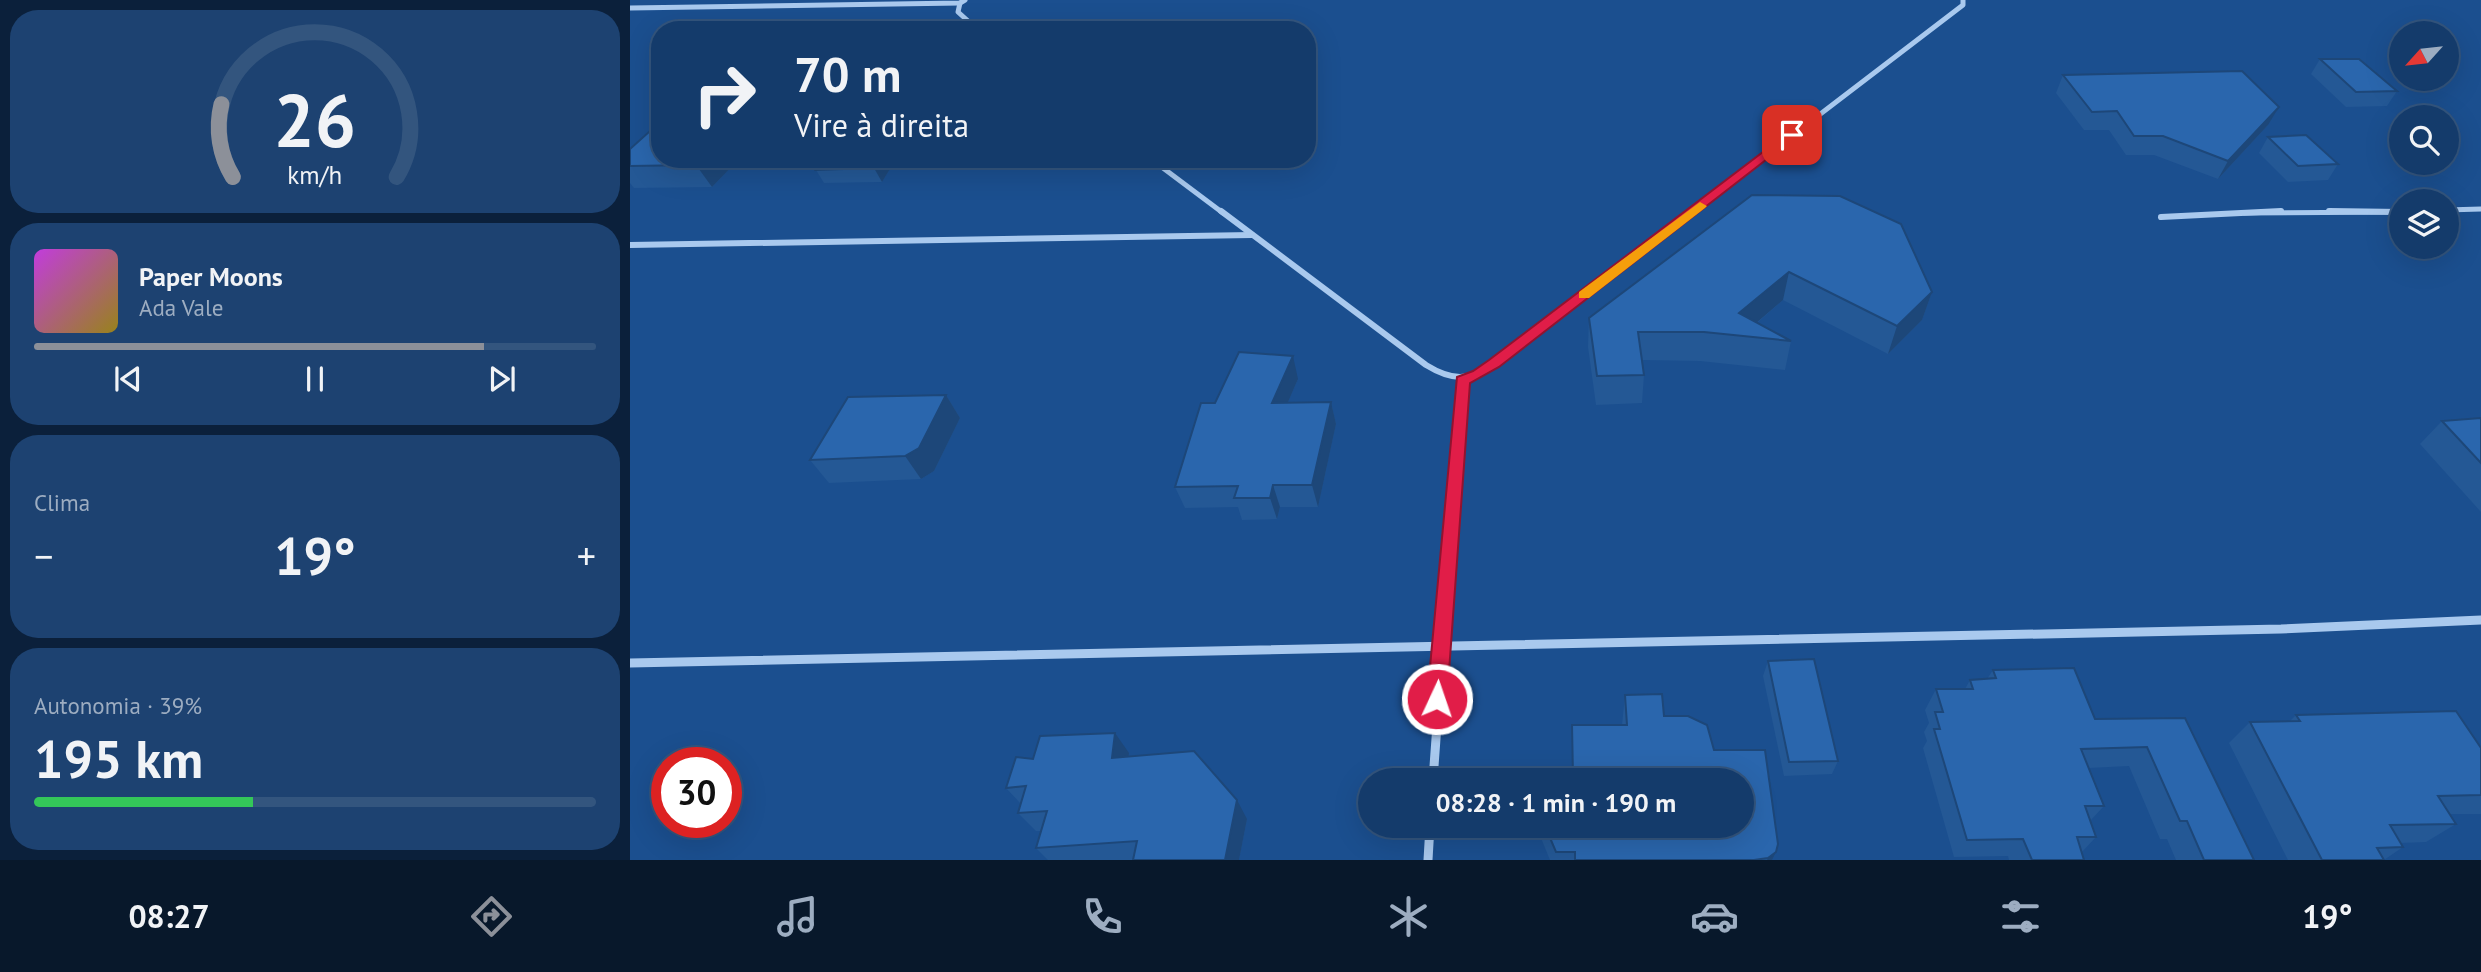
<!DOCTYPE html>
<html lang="pt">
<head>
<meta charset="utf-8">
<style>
	body { margin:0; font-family:"PT Sans",sans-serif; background:#1d4271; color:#f1f3f6; height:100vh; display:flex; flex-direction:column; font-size:26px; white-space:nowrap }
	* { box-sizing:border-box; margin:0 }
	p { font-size:23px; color:#9dadc1 }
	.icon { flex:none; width:38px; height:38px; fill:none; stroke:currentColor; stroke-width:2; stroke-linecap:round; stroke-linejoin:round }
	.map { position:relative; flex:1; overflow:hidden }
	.sheet { display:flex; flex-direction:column; gap:10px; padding:10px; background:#0b203b; width:630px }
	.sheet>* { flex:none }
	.banner { position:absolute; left:21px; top:21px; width:665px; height:147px; border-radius:28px; box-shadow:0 7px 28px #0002,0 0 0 2px #33557e; background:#143b6b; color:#f1f3f6; overflow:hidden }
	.needle { width:46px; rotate:243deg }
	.controls { position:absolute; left:1759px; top:21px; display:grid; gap:14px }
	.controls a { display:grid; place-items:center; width:70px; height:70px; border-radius:50%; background:#143b6b; box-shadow:0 7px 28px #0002,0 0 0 2px #33557e; font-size:35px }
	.speed { position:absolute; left:21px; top:747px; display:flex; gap:14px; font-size:35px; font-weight:700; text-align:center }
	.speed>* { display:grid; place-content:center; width:91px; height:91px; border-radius:50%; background:#143b6b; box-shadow:0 7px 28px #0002,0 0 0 2px #33557e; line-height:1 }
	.speed .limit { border:10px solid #d22; background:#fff; color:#111 }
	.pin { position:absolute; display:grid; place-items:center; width:60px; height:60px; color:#fff; margin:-30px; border-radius:14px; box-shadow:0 4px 10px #0006 }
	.me { position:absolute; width:77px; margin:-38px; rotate:3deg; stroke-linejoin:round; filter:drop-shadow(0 0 5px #0008) }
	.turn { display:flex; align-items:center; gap:24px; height:147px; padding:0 28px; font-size:32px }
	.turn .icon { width:91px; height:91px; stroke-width:2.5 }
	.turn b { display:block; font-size:49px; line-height:60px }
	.big { font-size:52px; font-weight:600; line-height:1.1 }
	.sheet .tile { flex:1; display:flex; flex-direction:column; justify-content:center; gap:10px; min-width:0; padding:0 24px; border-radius:28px; background:#1d4271 }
	.sheet .dial { align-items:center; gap:0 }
	.dial svg { height:182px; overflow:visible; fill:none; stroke:#33557e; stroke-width:7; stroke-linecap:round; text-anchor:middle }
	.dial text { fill:#f1f3f6; stroke:none }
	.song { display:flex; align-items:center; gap:21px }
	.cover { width:84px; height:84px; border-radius:10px; background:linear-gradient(135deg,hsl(290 70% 55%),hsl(50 70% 35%)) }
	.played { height:7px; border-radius:4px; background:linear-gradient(90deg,#8c9099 80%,#33557e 80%) }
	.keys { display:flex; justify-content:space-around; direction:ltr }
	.heat { display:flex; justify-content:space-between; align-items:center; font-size:38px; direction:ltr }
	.charge { height:10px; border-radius:5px; background:linear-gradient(90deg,#34c759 39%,#33557e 0) }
	.trip { position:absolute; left:728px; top:768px; width:396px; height:70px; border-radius:35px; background:#143b6b; box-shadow:0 7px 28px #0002,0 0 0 2px #33557e; font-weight:600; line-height:70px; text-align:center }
	.dock { display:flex; height:112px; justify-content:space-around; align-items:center; background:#08182b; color:#9dadc1 }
	.dock .icon { width:49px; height:49px }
	.dock .current { color:#8c9099 }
	.dock b { font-size:32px; color:#f1f3f6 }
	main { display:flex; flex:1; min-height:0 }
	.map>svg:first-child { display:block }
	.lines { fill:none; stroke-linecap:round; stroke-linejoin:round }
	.street-far2 { stroke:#a9c9ee; stroke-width:5 }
	.street-far1 { stroke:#a9c9ee; stroke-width:6 }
	.street { stroke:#a9c9ee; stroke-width:9 }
	.wall { fill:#245895 }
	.shaded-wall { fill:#1d4779 }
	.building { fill:#2a66ad; stroke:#1d4779; stroke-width:2 }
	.route { fill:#e11d48; stroke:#92132f; stroke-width:2 }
	.slow { fill:#f59e0b }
</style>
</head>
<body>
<main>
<section class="sheet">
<div class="tile dial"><svg viewBox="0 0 100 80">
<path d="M14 69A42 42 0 1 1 86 69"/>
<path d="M14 69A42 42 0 0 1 9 37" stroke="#8c9099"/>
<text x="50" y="56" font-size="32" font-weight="700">26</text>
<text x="50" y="72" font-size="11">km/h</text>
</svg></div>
<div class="tile">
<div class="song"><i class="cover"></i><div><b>Paper Moons</b><p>Ada Vale</p></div></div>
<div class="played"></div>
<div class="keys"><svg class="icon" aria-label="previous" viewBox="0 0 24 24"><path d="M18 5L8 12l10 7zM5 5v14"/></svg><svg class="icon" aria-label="pause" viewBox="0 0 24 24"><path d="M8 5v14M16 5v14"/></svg><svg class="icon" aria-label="next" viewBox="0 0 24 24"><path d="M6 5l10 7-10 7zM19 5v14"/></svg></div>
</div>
<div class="tile"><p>Clima</p>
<div class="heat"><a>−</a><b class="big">19°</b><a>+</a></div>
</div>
<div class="tile"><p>Autonomia · 39%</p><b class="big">195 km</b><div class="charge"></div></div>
</section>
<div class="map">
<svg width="1851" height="860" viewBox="0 0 1851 860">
	<rect width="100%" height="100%" fill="#1b4f8f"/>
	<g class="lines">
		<!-- street-far2 -->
		<g class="street-far2">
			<path d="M 330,3 L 328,12 L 348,30"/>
			<path d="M 0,8 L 330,3 L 335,0"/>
			<path d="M 521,159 L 593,213"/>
			<path d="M 1816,210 L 1851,209"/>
			<path d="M 1061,213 L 1333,5 L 1333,0"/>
			<path d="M 1614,213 L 1771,212"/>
		</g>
		<!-- street-far1 -->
		<g class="street-far1">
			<path d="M 591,211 L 796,365 C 822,381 839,381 864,364 L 1063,211"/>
			<path d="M 1699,211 L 1771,212"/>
			<path d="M 1531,217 L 1651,211"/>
			<path d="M 0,245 L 622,235"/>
			<path d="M 824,493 L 832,380"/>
		</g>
		<!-- street -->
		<g class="street">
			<path d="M 0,663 L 1651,629 L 1851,620"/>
			<path d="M 803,780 L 824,491"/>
			<path d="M 798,860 L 800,826"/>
		</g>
	</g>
	<!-- wall -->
	<g class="wall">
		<path d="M 1690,59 L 1767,91 L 1757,106 L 1716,107 L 1681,74 Z"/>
		<path d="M 1433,75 L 1638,125 L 1588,179 L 1524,155 L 1496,155 L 1479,130 L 1454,130 L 1426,93 Z"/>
		<path d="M 1638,137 L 1708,164 L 1698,180 L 1658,182 L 1629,153 Z"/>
		<path d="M 0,149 L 109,159 L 82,187 L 4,188 L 0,183 Z"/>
		<path d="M 190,159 L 266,159 L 252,182 L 194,183 L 186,170 L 192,162 Z"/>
		<path d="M 1122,195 L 1302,292 L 1292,320 L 1258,354 L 1153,300 L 1127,323 L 1161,341 L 1155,370 L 1070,361 L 1012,360 L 1014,375 L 1012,403 L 966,405 L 958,347 L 959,318 Z"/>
		<path d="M 668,379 L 658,402 L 701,402 L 706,424 L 688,507 L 650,507 L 647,519 L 612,520 L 608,507 L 555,508 L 545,487 Z"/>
		<path d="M 316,395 L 330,418 L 304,471 L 291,479 L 199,483 L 180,460 Z"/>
		<path d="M 1851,418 L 1851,512 L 1790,444 L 1812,421 Z"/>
		<path d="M 1138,661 L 1208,761 L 1202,774 L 1154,776 L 1133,676 Z"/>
		<path d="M 1363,670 L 1465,719 L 1555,718 L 1624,860 L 1546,860 L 1537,839 L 1530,839 L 1499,766 L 1459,768 L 1474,806 L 1460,821 L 1466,837 L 1452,852 L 1454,860 L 1379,860 L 1378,856 L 1324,857 L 1293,748 L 1297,741 L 1294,732 L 1299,723 L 1295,710 L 1306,689 L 1335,689 L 1340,680 L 1357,679 Z"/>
		<path d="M 995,695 L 1034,716 L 1084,750 L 1142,860 L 920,860 L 911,838 L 910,826 L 1111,826 L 942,777 L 942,725 L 992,725 Z"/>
		<path d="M 1666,715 L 1851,748 L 1851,814 L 1819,814 L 1826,824 L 1796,842 L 1770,843 L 1773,847 L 1754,860 L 1658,860 L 1599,743 L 1620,722 L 1659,722 Z"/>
		<path d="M 499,753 L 498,757 L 617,819 L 609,860 L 418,860 L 406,848 L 412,831 L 406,831 L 388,813 L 391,804 L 376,788 L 403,759 Z"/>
	</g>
	<!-- shaded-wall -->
	<g class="shaded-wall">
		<path d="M 1649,107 L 1638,125 L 1588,179 L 1598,161 Z"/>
		<path d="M 72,159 L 109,159 L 82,187 L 66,165 Z"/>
		<path d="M 250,159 L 266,159 L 252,182 L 244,168 Z"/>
		<path d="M 1159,272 L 1153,300 L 1111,336 L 1109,313 Z"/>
		<path d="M 1302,292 L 1292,320 L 1258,354 L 1267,326 Z"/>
		<path d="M 663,356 L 668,379 L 648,425 L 642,403 Z"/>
		<path d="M 316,395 L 330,418 L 304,471 L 291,479 L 275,456 Z"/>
		<path d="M 701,402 L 706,424 L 688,507 L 682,485 Z"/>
		<path d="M 643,485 L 650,507 L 647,519 L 640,498 Z"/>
		<path d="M 485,733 L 499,753 L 496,778 L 482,758 Z"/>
		<path d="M 607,800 L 617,819 L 609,860 L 595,860 Z"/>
		<path d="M 1146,852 L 1142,860 L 1137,860 L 1138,858 Z"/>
	</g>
	<!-- building -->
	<g class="building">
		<path d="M 1690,59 L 1729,59 L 1767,91 L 1726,92 Z"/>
		<path d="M 1612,71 L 1649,107 L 1598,161 L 1533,136 L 1504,136 L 1487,111 L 1462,112 L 1433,75 Z"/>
		<path d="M 30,122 L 30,159 L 72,159 L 66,165 L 0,166 L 0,149 Z"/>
		<path d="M 1676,135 L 1708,164 L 1668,166 L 1638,137 Z"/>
		<path d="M 195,159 L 250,159 L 244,168 L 186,170 Z"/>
		<path d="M 1122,195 L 1210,196 L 1271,224 L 1302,292 L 1267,326 L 1159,272 L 1109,313 L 1161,341 L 1074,332 L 1008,332 L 1014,375 L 967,376 L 959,318 Z"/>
		<path d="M 609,352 L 663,356 L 642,403 L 701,402 L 682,485 L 643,485 L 640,498 L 604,498 L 608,486 L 545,487 L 571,403 L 585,403 Z"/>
		<path d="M 316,395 L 289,448 L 275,456 L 180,460 L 218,397 Z"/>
		<path d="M 1851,418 L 1851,463 L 1812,421 Z"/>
		<path d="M 1184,659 L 1208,761 L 1159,762 L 1138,661 Z"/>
		<path d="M 1444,668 L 1465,719 L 1555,718 L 1624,860 L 1574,860 L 1557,821 L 1550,821 L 1517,747 L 1451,749 L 1474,806 L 1455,806 L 1466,837 L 1447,837 L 1454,860 L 1402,860 L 1393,839 L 1337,840 L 1304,729 L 1310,729 L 1305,712 L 1313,712 L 1306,689 L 1343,689 L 1340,680 L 1366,678 L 1363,670 Z"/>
		<path d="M 1032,694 L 1034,716 L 1058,716 L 1077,725 L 1084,750 L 1135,750 L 1148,844 L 1146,852 L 1138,858 L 1124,860 L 945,860 L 945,852 L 926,852 L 915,826 L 1111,826 L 1111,780 L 920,780 L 922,777 L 943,777 L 942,725 L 997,725 L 995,695 Z"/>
		<path d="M 1826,711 L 1851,748 L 1851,795 L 1808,796 L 1826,824 L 1760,825 L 1773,847 L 1747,848 L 1754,860 L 1692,860 L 1620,722 L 1670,721 L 1666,715 Z"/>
		<path d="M 485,733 L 482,758 L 564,751 L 607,800 L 595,860 L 503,860 L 507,841 L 406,848 L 417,811 L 388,813 L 396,786 L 376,788 L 386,757 L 403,759 L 410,736 Z"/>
	</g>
	<!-- route -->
	<path class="route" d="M 1158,133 L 1168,135 L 869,367 L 840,383 L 817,699 L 814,706 L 807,708 L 800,706 L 797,699 L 827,377 L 843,371 L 859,360 Z"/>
	<!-- slow -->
	<path class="slow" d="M 1070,202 L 1077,206 L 1075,208 L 959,298 L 949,298 L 949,292 Z"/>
</svg>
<div class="controls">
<a><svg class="needle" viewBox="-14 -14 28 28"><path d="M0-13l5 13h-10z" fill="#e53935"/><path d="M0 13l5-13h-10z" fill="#9dadc1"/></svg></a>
<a><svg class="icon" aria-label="search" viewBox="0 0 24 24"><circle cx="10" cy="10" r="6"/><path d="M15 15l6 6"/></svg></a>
<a><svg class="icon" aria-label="layers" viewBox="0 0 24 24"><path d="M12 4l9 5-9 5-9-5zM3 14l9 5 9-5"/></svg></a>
</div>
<div class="speed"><div class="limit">30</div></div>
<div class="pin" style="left:1162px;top:135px;background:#d93025"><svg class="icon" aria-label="arrive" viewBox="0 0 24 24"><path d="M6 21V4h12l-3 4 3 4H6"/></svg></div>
<svg class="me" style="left:807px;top:699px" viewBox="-20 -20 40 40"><circle r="17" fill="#e11d48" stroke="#fff" stroke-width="3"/><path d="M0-11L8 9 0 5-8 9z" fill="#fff"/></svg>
<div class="trip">08:28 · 1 min · 190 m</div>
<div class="banner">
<div class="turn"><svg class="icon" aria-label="right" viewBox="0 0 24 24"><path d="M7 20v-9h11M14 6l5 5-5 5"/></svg><div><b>70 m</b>Vire à direita</div></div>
</div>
</div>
</main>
<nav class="dock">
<b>08:27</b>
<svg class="icon current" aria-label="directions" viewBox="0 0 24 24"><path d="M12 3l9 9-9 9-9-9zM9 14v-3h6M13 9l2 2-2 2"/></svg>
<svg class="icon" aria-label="music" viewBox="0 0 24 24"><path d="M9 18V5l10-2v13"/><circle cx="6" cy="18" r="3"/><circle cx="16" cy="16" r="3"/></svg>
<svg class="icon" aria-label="phone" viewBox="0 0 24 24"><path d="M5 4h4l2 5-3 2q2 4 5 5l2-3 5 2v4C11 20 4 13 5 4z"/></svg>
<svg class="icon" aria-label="climate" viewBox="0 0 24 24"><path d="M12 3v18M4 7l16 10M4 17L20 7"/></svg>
<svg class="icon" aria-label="car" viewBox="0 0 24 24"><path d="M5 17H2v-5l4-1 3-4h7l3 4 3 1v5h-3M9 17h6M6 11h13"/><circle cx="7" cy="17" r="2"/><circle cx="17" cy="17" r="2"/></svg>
<svg class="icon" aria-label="filters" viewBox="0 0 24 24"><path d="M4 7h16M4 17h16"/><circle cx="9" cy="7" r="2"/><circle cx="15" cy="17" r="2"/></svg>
<b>19°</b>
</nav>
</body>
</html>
